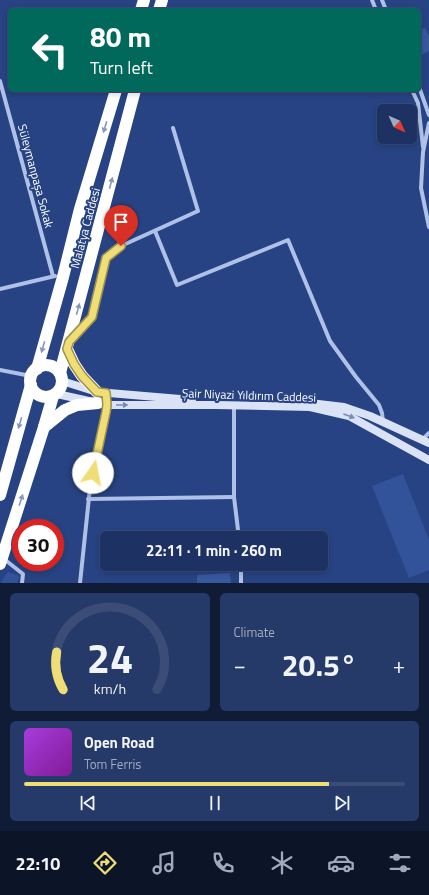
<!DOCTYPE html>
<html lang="en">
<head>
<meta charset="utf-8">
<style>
	body { margin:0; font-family:"Titillium Web",sans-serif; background:#253a68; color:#f1f3f6; height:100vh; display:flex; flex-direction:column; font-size:15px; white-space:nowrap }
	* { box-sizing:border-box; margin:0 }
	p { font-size:13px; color:#a0aabe }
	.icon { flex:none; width:22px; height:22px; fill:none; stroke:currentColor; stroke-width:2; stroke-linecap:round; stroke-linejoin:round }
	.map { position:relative; height:583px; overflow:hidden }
	.drawer { display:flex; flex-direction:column; gap:10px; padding:10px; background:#101c36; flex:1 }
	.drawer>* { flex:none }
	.hud { position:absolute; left:8px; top:8px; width:413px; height:84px; border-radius:6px; box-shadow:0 2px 6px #0003,0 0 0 1px #3b4d77; background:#00695c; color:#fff; overflow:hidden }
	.needle { width:26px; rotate:135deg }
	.controls { position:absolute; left:377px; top:104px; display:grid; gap:8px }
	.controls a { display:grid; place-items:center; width:40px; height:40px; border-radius:6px; background:#1d3262; box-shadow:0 2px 6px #0003,0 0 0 1px #3b4d77; font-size:20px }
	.speed { position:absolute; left:12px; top:519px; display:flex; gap:8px; font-size:20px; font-weight:700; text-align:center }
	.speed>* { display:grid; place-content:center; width:52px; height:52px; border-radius:50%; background:#1d3262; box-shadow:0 2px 6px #0003,0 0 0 1px #3b4d77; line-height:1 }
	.speed .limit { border:6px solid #d22; background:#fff; color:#111 }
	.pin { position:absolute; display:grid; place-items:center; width:34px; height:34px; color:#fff; margin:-41px -17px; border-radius:50% 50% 50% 0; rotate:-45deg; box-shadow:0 0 4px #0007 }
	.pin .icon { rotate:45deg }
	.me { position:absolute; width:44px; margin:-22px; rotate:12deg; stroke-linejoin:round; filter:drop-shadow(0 0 3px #0008) }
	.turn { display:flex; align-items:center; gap:14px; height:84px; padding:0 16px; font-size:18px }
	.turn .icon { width:52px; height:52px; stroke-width:2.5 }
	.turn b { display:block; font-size:28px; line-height:34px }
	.big { font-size:30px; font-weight:700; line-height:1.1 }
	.drawer .card { flex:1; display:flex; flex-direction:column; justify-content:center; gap:6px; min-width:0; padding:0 14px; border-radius:6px; background:#253a68 }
	.drawer .dial { align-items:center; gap:0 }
	.dial svg { height:104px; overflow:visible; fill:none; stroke:#3b4d77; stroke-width:7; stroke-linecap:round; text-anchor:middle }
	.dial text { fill:#f1f3f6; stroke:none }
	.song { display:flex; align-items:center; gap:12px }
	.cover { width:48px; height:48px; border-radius:6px; background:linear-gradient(135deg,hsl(280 70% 55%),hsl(290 70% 35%)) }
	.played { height:4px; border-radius:2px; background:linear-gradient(90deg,#efdd76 80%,#3b4d77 80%) }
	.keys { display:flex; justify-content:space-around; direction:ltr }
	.heat { display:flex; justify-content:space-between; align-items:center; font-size:22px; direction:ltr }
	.drawer .tiles { flex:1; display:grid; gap:10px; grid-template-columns:1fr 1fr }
	.card:last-child { grid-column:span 2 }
	.trip { position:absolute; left:100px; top:531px; width:228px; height:40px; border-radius:6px; background:#1d3262; box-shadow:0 2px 6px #0003,0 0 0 1px #3b4d77; font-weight:700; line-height:40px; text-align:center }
	.tab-bar { display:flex; height:64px; justify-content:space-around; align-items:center; background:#0c1427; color:#a0aabe }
	.tab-bar .icon { width:28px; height:28px }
	.tab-bar .selected { color:#efdd76 }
	.tab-bar b { font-size:18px; color:#f1f3f6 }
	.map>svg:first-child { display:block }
	.green { fill:#32529a }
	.building { fill:#38589f }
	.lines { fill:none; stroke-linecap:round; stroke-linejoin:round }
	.street { stroke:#b0c1e7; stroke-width:4 }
	.secondary { stroke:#dae2f6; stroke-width:8 }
	.highway { stroke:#fff; stroke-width:12 }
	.oneway { fill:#8898bb }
	.oneway2 { fill:#788bb7 }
	.route-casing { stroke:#9b904d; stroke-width:10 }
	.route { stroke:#efdd76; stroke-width:7 }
	.labels { text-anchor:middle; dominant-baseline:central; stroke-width:4; stroke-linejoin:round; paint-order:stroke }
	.street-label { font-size:12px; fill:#fff; stroke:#274383 }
</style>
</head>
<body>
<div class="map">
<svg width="429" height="583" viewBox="0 0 429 583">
	<rect width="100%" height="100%" fill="#274383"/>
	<!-- green -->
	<g class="green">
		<path d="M 403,474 L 429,540 L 429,570 L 409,578 L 372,486 Z"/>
		<path d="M 8,572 L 19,576 L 17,583 L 1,583 L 4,577 Z"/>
	</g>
	<!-- building -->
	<g class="building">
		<path d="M 425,28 L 429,36 L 429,51 L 419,56 L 419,30 Z"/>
		<path d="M 230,573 L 231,583 L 197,583 L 197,575 Z"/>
	</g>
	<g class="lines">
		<!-- street -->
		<g class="street">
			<path d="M 372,0 L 376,10"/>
			<path d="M 382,0 L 386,10"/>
			<path d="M 0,81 L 53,276"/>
			<path d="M 419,87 L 429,115"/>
			<path d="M 412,90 L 418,103 L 423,147"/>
			<path d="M 429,123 L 423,152 L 421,188 L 429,227"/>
			<path d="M 155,231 L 177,285 L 288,240 L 330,341 L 356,377 L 379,405 L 382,413 L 383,422"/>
			<path d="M 0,289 L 55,276"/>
			<path d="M 73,338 L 92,317 L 106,258 L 121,246 L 198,211 L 173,128"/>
			<path d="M 0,370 L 31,376"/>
			<path d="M 234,405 L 234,497 L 239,538"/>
			<path d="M 423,439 L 429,433"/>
			<path d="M 88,499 L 234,497"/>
			<path d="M 4,559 L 23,574 L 22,583"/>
			<path d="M 80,583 L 90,488 L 106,412 L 107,405 L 106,393"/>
			<path d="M 241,583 L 241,564"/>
		</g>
		<!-- secondary -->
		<g class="secondary">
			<path d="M 62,381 L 97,392 L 192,400"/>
			<path d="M 57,394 L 107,405 L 215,405 L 310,407 L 349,416 L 429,460"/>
			<path d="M 310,403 L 344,407 L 370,416 L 429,443"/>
		</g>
		<!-- highway -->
		<g class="highway">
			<path d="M 141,10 L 144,0"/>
			<path d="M 159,10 L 162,0"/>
			<path d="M 67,349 L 74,364 L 82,376 L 97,392"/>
			<circle cx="46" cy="381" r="16"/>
			<path d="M 37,369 L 63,277 L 80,209 L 116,90"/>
			<path d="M 60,373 L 135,90"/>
			<path d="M 44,427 L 65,410 L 77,405 L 98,403"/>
			<path d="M 0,495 L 31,385"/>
			<path d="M 0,564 L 44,427 L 53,396"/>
		</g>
	</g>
	<!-- one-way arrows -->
	<defs><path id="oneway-solid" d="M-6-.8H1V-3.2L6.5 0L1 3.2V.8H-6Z"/></defs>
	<g class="oneway">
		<use href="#oneway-solid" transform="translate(105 127) rotate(107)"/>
		<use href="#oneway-solid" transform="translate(111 183) rotate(-75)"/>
		<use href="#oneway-solid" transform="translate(78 309) rotate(-75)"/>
		<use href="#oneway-solid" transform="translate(43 347) rotate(106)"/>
		<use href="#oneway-solid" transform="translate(20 423) rotate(106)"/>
		<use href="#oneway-solid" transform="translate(21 500) rotate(-72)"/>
	</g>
	<g class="oneway2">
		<use href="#oneway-solid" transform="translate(122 405)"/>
		<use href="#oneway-solid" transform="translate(349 416) rotate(20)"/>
	</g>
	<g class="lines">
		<defs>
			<path id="route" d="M 93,473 L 106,412 L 107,405 L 106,393 L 97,392 L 82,376 L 74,364 L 67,349 L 69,342 L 92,317 L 106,258 L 121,246"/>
		</defs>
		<!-- route casing -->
		<use href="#route" class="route-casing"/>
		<!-- route -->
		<use href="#route" class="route"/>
	</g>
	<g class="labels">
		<!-- street labels -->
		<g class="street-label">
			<text transform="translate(36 176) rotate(75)">Süleymanpaşa Sokak</text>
			<text transform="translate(85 228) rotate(-75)">Malatya Caddesi</text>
			<text transform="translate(249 395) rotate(2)">Şair Niyazi Yıldırım Caddesi</text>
		</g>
	</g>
</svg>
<div class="controls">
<a><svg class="needle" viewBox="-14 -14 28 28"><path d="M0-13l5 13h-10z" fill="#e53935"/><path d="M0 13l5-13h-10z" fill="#a0aabe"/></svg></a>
</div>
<div class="speed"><div class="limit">30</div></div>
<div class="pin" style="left:121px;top:246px;background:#d93025"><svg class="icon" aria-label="arrive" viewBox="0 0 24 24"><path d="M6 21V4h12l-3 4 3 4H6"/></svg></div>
<svg class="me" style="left:93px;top:473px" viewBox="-20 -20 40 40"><circle r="19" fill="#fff"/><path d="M0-13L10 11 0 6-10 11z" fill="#efdd76"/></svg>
<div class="trip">22:11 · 1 min · 260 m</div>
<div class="hud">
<div class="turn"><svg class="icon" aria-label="left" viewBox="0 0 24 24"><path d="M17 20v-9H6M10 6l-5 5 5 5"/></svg><div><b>80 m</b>Turn left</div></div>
</div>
</div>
<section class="drawer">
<div class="tiles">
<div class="card dial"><svg viewBox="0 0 100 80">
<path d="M14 69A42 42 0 1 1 86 69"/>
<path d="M14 69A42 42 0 0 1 9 40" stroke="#efdd76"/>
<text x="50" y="56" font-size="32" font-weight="700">24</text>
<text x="50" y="72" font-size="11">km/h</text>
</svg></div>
<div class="card"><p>Climate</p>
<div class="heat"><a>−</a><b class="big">20.5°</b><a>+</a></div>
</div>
<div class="card">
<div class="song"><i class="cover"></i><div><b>Open Road</b><p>Tom Ferris</p></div></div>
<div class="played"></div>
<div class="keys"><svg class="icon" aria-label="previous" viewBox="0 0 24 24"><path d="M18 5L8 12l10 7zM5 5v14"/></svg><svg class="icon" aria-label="pause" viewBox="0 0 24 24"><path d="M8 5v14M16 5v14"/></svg><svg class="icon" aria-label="next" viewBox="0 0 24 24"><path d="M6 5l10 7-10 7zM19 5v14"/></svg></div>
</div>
</div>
</section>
<nav class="tab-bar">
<b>22:10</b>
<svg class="icon selected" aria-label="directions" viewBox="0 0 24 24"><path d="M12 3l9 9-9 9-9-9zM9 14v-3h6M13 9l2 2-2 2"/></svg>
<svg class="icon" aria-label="music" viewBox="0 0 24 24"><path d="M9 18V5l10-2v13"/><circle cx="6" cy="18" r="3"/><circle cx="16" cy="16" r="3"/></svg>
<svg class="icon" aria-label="phone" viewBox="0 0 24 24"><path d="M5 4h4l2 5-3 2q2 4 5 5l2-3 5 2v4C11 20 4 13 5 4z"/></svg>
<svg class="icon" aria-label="climate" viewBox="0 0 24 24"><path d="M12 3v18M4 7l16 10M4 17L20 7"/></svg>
<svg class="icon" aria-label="car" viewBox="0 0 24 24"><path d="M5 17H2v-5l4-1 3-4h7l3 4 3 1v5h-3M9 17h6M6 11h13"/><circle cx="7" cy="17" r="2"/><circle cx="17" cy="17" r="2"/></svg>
<svg class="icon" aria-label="filters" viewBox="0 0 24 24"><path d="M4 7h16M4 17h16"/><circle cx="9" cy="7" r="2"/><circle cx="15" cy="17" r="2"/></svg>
</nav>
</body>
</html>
